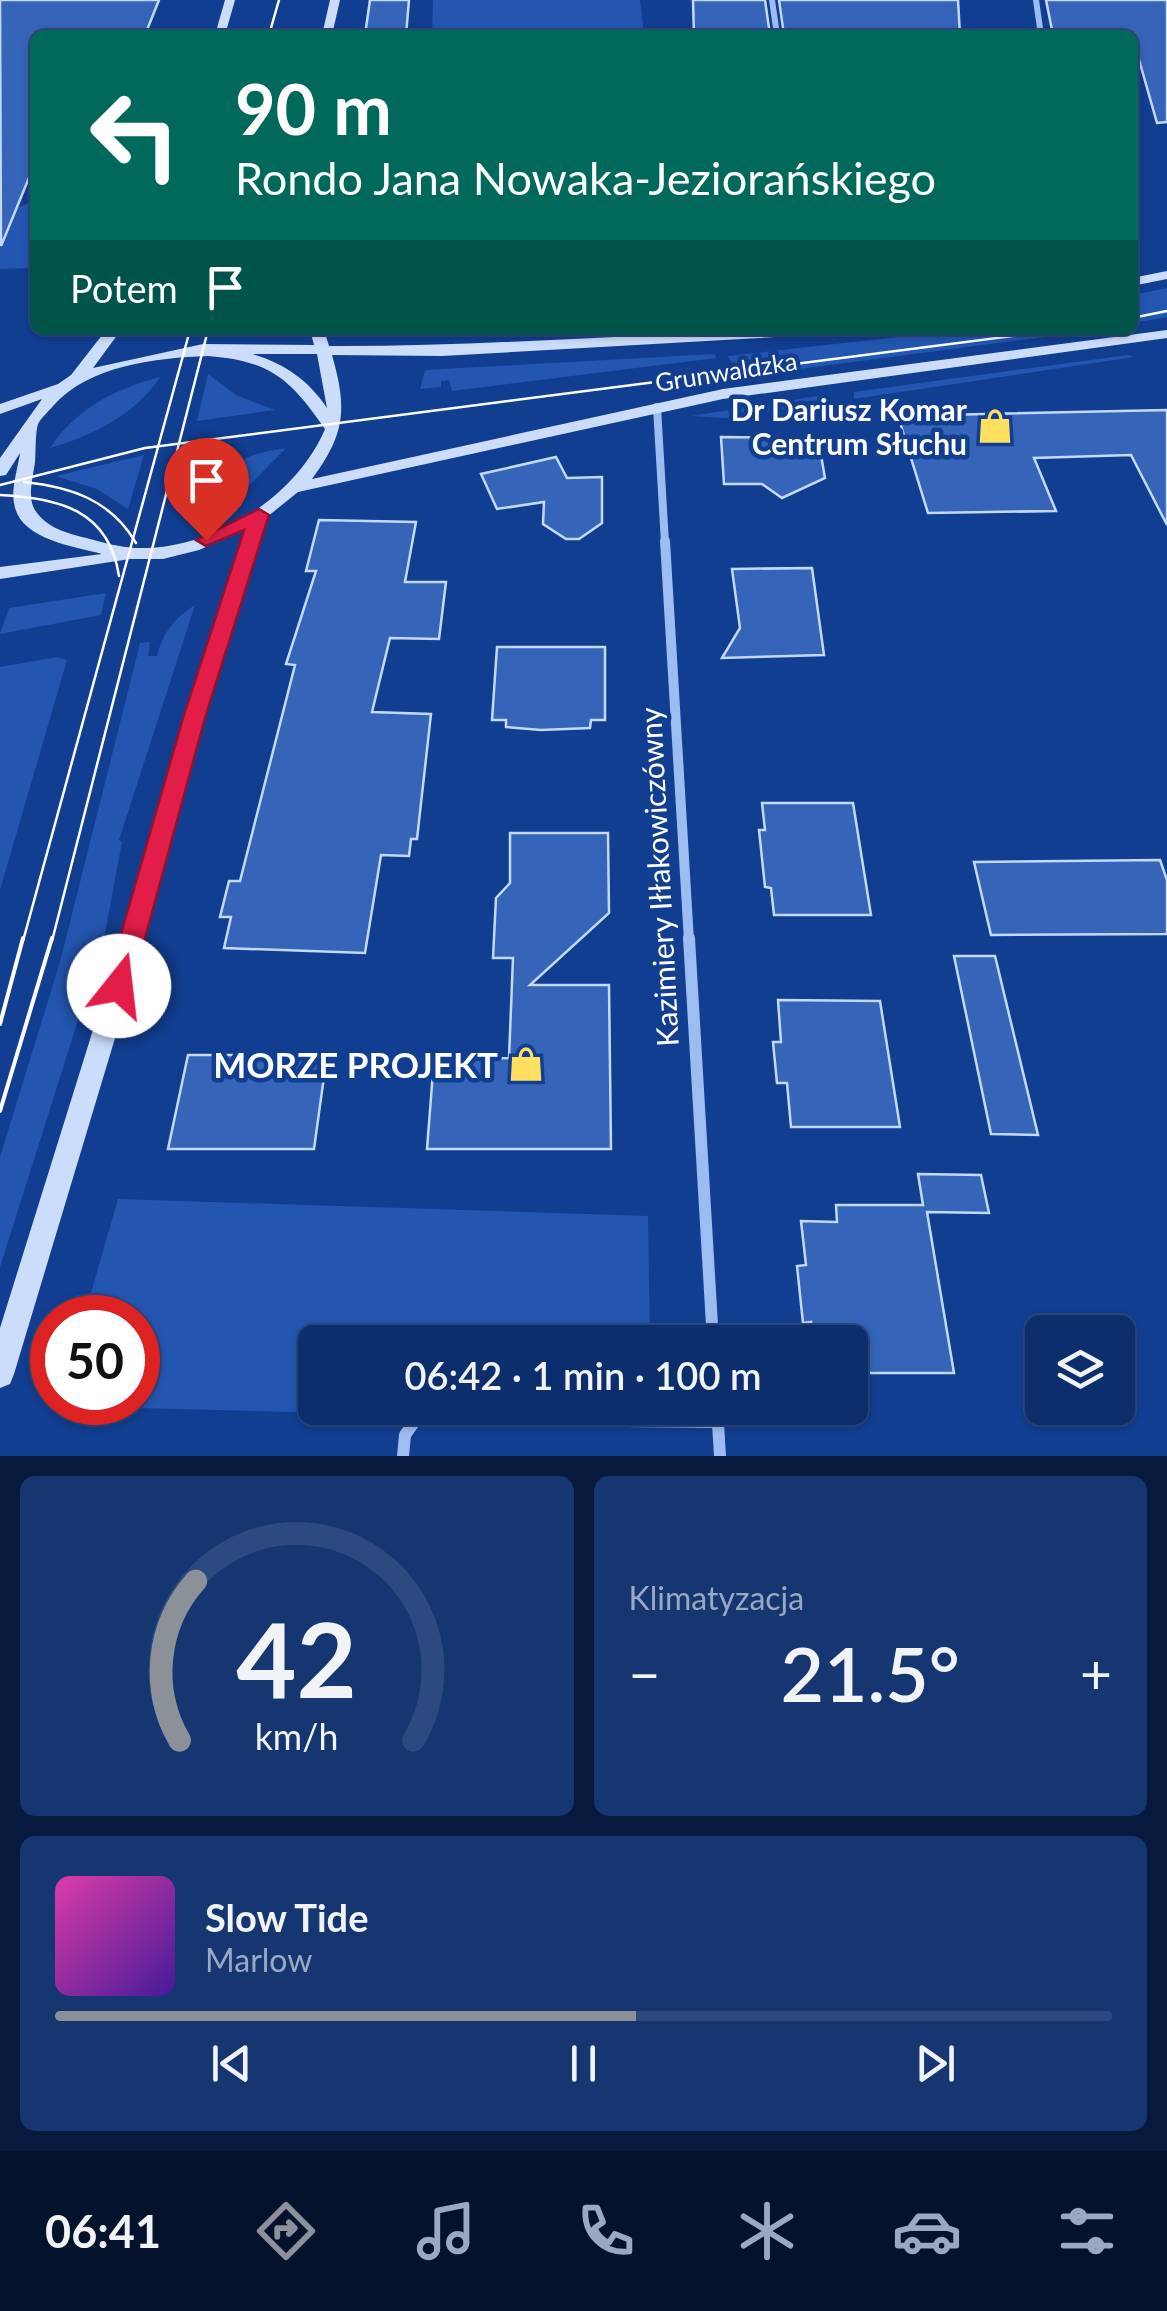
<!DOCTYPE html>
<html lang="pl">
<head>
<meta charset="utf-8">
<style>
	body { margin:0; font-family:Lato,sans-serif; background:#163672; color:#f1f3f6; height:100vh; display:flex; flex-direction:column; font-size:38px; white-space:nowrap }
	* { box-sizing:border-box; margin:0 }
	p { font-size:32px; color:#9aa8c2 }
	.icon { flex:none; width:55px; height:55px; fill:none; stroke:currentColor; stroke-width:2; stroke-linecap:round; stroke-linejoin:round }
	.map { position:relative; height:1456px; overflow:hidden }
	.details { display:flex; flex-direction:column; gap:20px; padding:20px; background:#07193c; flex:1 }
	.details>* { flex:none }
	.top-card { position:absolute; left:30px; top:30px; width:1108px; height:305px; border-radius:15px; box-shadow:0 2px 8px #0004,0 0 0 2px #2d4a80; background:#00695c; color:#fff; overflow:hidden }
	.controls { position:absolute; left:1025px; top:1315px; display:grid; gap:20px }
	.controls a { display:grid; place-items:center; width:110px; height:110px; border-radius:15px; background:#0d2e6d; box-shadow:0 2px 8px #0004,0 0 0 2px #2d4a80; font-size:50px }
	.speed { position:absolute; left:30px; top:1295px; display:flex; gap:20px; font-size:50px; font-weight:700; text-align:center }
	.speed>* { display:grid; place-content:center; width:130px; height:130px; border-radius:50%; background:#0d2e6d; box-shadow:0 2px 8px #0004,0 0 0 2px #2d4a80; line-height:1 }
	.speed .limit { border:15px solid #d22; background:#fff; color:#111 }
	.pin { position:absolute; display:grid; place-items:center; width:85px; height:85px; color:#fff; margin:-102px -42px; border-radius:50% 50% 50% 0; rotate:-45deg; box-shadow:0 0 10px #0007 }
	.pin .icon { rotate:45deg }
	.me { position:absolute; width:110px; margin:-55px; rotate:16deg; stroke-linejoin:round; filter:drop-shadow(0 0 8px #0008) }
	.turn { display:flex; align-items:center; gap:35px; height:210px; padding:0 40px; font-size:45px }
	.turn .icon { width:130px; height:130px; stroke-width:2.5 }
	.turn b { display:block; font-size:70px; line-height:85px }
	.then { display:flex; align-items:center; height:95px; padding:0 40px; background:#0003; gap:20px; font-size:38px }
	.big { font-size:75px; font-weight:600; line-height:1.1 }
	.details .card { flex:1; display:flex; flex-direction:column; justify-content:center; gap:15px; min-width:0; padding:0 35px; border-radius:15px; background:#163672 }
	.details .dial { align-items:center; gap:0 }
	.dial svg { height:260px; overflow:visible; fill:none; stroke:#2d4a80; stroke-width:7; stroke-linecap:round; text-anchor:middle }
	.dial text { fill:#f1f3f6; stroke:none }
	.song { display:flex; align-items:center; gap:30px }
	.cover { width:120px; height:120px; border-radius:15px; background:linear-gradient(135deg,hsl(320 70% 55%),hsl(260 70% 35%)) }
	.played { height:10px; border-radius:5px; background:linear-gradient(90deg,#8c9099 55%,#2d4a80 55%) }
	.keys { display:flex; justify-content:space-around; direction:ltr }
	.heat { display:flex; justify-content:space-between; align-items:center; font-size:55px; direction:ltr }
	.details .tiles { flex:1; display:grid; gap:20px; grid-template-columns:1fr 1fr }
	.card:last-child { grid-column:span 2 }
	.trip { position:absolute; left:298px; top:1325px; width:570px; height:100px; border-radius:15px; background:#0d2e6d; box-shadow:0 2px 8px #0004,0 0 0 2px #2d4a80; font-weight:600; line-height:100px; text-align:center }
	.dock { display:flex; height:160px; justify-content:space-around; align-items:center; background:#05122c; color:#9aa8c2 }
	.dock .icon { width:70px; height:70px }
	.dock .on { color:#8c9099 }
	.dock b { font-size:45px; color:#f1f3f6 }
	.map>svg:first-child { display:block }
	.green { fill:#2356b1 }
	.building { fill:#3564b9; stroke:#c5d9fd; stroke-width:2.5 }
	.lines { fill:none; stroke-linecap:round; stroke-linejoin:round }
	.street-far3 { stroke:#9dbcf2; stroke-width:6 }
	.street-far2 { stroke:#9dbcf2; stroke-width:8 }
	.street-far1 { stroke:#9dbcf2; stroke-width:10 }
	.street { stroke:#9dbcf2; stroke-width:12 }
	.secondary { fill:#ccddfc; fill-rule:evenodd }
	.tram-far1 { stroke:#fff; stroke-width:2.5 }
	.tram { stroke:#fff; stroke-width:4 }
	.route { fill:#e11d48; stroke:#92132f; stroke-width:2.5 }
	.labels { text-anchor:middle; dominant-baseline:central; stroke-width:9; stroke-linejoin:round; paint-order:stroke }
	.far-street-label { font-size:25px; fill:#fff; stroke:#113e91 }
	.poi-label { font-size:30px; font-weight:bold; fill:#fff; stroke:#113e91; text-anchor:end }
	.street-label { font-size:30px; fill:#fff; stroke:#113e91 }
	.near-poi-label { font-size:35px; font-weight:bold; fill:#fff; stroke:#113e91; text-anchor:end }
</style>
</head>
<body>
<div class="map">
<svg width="1167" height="1456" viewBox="0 0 1167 1456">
	<rect width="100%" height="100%" fill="#113e91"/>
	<!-- green -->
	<g class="green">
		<path d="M 433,0 L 640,0 L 644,35 L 432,35 Z"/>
		<path d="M 35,200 L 35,268 L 0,269 L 0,216 Z"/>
		<path d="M 1167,288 L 1167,317 L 1133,323 L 1133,295 Z"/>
		<path d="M 959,330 L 1097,330 L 739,377 L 728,356 Z"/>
		<path d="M 715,354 L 716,358 L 452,391 L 449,380 L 441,381 L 441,387 L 420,389 L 425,370 Z"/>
		<path d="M 1128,355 L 1134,357 L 854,399 L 854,392 Z"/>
		<path d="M 208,374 L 236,395 L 275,410 L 197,421 Z"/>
		<path d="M 160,377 C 135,415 93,435 50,448 C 75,409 117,388 160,377 Z"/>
		<path d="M 824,395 L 834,402 L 725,418 L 691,416 Z"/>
		<path d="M 286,448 L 247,488 L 191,516 L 212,480 L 224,477 C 234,457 265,451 286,448 Z"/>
		<path d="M 144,455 L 128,509 L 97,489 L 56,476 Z"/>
		<path d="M 106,593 L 101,615 L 0,634 L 9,608 Z"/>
		<path d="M 195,605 L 119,840 L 122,842 L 104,938 L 0,1267 L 0,1157 L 60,962 L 140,643 L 150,642 L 148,656 L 157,656 C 162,634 175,617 195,605 Z"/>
		<path d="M 57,657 L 67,660 L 0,890 L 0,667 Z"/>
		<path d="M 118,1199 L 648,1216 L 650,1342 L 315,1342 L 315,1408 L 337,1408 L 337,1413 L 59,1406 L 60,1402 L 138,1402 L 138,1318 L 84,1317 Z"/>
	</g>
	<!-- building -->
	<g class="building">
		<path d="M 0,0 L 159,0 L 145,35 L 35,35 L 35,163 L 1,246 Z"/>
		<path d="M 370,0 L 409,0 L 406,35 L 365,35 Z"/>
		<path d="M 693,0 L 765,0 L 770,35 L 694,35 Z"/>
		<path d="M 779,0 L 958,0 L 960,35 L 857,31 L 858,35 L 784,35 Z"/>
		<path d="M 1046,0 L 1167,0 L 1167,122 L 1157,123 L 1132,35 L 1053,35 Z"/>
		<path d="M 1167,410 L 1167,525 L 1131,455 L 1034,458 L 1056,511 L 928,513 L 898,416 Z"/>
		<path d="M 721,437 L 818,438 L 825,478 L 782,498 L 762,484 L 724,484 Z"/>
		<path d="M 556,457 L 567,478 L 602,477 L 602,523 L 579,539 L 566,539 L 543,524 L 544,502 L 497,509 L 481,474 Z"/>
		<path d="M 319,520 L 416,522 L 405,582 L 446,582 L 439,639 L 390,638 L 372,712 L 431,714 L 417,839 L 411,839 L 409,856 L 381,855 L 365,953 L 224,948 L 231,917 L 220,917 L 229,881 L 240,881 L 295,665 L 286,664 L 316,571 L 306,571 Z"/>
		<path d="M 812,568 L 824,655 L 722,658 L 740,628 L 732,569 Z"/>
		<path d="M 497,647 L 605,647 L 605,720 L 591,720 L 590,728 L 541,730 L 506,727 L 506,720 L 492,720 Z"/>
		<path d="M 762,803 L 853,803 L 871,915 L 774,915 L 771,888 L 765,887 L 759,830 L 765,830 Z"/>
		<path d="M 510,833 L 608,833 L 609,913 L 530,985 L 609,985 L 611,1149 L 427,1149 L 434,1059 L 509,1058 L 513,958 L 493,958 L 496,898 L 510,883 Z"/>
		<path d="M 1160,860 L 1167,880 L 1167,934 L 991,935 L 974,862 Z"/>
		<path d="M 954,956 L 995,956 L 1038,1135 L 991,1134 Z"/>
		<path d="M 778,1000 L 880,1001 L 900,1127 L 791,1127 L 787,1083 L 777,1083 L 773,1042 L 781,1042 Z"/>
		<path d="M 188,1055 L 327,1055 L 314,1149 L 168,1149 Z"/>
		<path d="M 918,1174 L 981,1175 L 989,1213 L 927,1212 L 954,1373 L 850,1373 L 850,1342 L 814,1342 L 811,1322 L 803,1323 L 797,1266 L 806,1265 L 801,1221 L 837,1222 L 836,1205 L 923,1205 Z"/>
	</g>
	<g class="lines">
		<!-- street-far3 -->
		<g class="street-far3">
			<path d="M 772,0 L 777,35"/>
			<path d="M 1036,0 L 1041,35"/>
			<path d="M 1132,171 L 1137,172"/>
		</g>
		<!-- street-far2 -->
		<path class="street-far2" d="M 657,407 L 665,543"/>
		<!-- street-far1 -->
		<path class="street-far1" d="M 665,541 L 689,941"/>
		<!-- street -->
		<g class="street">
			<path d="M 689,938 L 713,1342"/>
			<path d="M 717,1408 L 720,1456"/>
			<path d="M 403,1456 L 405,1435 L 415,1421 L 430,1419 L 718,1422"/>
		</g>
		<!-- secondary -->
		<g class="secondary">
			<path d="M 225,0 L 235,0 L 225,35 L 215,35 Z"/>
			<path d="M 330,0 L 340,0 L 332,35 L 322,35 Z"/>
			<path d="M 1167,271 L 1167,279 L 1132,286 L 1132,278 Z"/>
			<path d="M 106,330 L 121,330 L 93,368 L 203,344 L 314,345 L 310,330 L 324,330 L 329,346 C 499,347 668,330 837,330 L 830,334 L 442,356 L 332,355 C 347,408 346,433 312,479 L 723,389 L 1167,330 L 1167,338 L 723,399 L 298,492 L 267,517 L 204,717 L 131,985 L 14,1374 L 10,1384 L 0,1388 L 0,1328 L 107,985 L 184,717 L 246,530 L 199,550 L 163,559 L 130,559 L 0,579 L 0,567 L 102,554 C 74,546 19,540 14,503 C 11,488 18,468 20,453 L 6,475 L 0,476 L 0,458 L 42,399 L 0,414 L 0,404 L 58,384 L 71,375 ZM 252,354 L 317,354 L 327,408 C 308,380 285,364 252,354 ZM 208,356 C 271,361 290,379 325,429 C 296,498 211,551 135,548 C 120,547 105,543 90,539 C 71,534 50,530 37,513 C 26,500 33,478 35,462 C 36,451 35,434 38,424 C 41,418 49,411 53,406 C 89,365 156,358 208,356 Z"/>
		</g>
		<!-- tram-far1 -->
		<g class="tram-far1">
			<path d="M 269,35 L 279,0"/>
			<path d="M 1132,318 L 1167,311"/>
			<path d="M 24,482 C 71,487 111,500 136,543"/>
			<path d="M 0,485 L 145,448 L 1058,330"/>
			<path d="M 0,495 C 59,498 109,510 119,576"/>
			<path d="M 23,941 L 190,330"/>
			<path d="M 52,941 L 208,330"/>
		</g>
		<!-- tram -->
		<g class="tram">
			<path d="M 0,1024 L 23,938"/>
			<path d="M 0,1111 L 52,938"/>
		</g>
	</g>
	<!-- route -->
	<path class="route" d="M 259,509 L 269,515 L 205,718 L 132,986 L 128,994 L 119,997 L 110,994 L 106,986 L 183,718 L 244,530 L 206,546 L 196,540 Z"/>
	<!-- icons -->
	<defs>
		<symbol id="shop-bare" viewBox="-9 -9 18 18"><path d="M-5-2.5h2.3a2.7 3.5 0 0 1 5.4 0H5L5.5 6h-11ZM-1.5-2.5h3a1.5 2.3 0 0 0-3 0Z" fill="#ffdf5f" stroke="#113e91" stroke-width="2.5" paint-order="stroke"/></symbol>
	</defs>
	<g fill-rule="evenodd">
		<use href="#shop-bare" x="970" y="401" width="50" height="50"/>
		<use href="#shop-bare" x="501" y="1039" width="50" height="50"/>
	</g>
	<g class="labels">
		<!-- far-street labels -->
		<g class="far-street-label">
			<text transform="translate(726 371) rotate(-9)">Grunwaldzka</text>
		</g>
		<!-- poi labels -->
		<g class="poi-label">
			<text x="967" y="409">Dr Dariusz Komar<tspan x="967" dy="34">Centrum Słuchu</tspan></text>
		</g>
		<!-- street labels -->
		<g class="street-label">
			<text transform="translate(658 877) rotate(-93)">Kazimiery Iłłakowiczówny</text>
		</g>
		<!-- near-poi labels -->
		<g class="near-poi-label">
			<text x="498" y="1064">MORZE PROJEKT</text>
		</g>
	</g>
</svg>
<div class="controls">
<a><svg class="icon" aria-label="layers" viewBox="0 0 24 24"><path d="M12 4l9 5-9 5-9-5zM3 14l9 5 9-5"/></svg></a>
</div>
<div class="speed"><div class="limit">50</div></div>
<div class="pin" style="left:206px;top:540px;background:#d93025"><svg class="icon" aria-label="arrive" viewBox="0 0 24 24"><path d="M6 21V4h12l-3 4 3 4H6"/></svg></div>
<svg class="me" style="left:119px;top:986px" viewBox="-20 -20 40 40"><circle r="19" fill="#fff"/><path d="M0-13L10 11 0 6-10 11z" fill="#e11d48"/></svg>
<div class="trip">06:42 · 1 min · 100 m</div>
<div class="top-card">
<div class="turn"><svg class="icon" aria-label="left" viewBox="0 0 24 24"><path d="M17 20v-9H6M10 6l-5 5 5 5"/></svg><div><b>90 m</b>Rondo Jana Nowaka-Jeziorańskiego</div></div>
<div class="then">Potem<svg class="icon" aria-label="arrive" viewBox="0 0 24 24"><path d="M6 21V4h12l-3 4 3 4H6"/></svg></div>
</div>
</div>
<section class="details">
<div class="tiles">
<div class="card dial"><svg viewBox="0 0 100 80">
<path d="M14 69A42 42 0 1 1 86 69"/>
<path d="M14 69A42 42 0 0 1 19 20" stroke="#8c9099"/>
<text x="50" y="56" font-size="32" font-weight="700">42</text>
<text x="50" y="72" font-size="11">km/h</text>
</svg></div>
<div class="card"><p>Klimatyzacja</p>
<div class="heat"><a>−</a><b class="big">21.5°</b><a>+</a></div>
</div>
<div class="card">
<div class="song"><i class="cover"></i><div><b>Slow Tide</b><p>Marlow</p></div></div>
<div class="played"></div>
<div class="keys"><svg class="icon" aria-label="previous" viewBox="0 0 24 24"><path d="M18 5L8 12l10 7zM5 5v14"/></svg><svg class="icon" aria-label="pause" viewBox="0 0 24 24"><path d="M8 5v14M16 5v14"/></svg><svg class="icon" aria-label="next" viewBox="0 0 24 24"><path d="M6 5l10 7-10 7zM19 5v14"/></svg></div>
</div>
</div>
</section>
<nav class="dock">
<b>06:41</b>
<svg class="icon on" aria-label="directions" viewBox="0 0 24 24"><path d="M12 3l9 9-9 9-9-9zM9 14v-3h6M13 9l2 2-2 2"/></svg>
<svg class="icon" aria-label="music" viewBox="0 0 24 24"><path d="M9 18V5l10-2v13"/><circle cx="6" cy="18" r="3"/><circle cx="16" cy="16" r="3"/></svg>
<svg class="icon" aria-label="phone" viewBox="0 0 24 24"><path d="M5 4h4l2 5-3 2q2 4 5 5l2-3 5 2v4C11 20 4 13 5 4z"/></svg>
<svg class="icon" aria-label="climate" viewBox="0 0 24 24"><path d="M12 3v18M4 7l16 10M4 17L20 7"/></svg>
<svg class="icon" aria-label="car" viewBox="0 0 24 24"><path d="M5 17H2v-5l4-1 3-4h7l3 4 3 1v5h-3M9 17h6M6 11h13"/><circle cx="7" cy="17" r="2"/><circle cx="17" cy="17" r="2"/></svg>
<svg class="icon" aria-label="filters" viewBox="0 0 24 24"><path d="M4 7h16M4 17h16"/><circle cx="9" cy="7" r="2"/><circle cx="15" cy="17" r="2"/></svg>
</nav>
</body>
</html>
